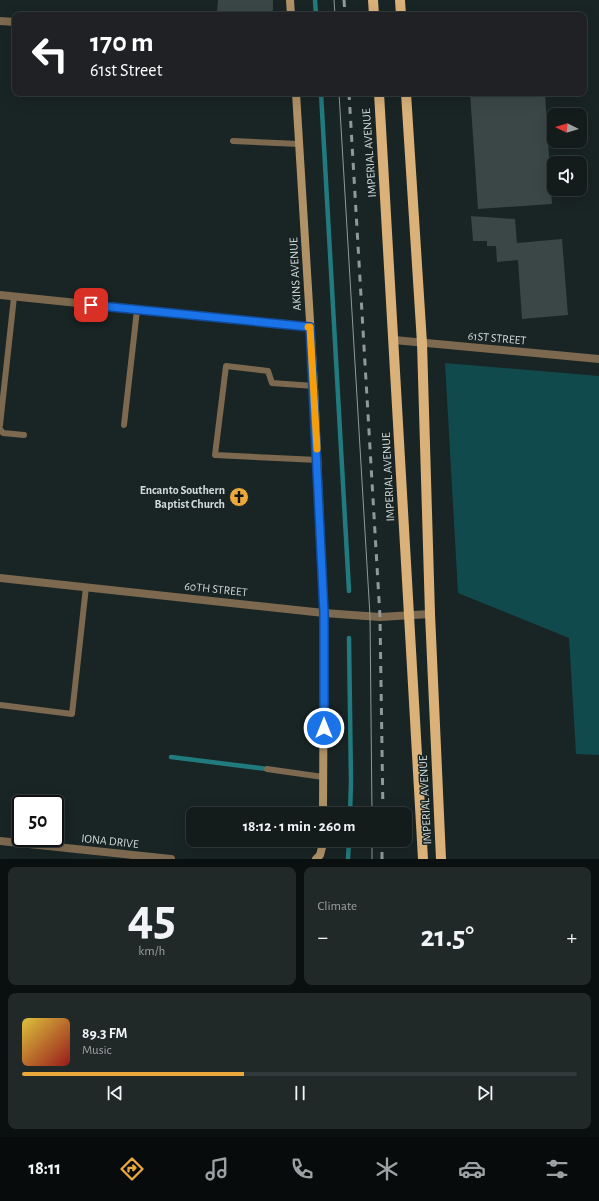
<!DOCTYPE html>
<html lang="en">
<head>
<meta charset="utf-8">
<style>
	body { margin:0; font-family:"Alegreya Sans",sans-serif; background:#202828; color:#f1f3f6; height:100vh; display:flex; flex-direction:column; font-size:15px; white-space:nowrap }
	* { box-sizing:border-box; margin:0 }
	p { font-size:13px; color:#9da1a3 }
	.icon { flex:none; width:22px; height:22px; fill:none; stroke:currentColor; stroke-width:2; stroke-linecap:round; stroke-linejoin:round }
	.map { position:relative; height:859px; overflow:hidden }
	.details { display:flex; flex-direction:column; gap:8px; padding:8px; background:#0a0f0f; flex:1 }
	.details>* { flex:none }
	.hud { position:absolute; left:12px; top:12px; width:575px; height:84px; border-radius:8px; box-shadow:0 4px 16px #0002,0 0 0 1px #32393a; background:#202124; color:#fff; overflow:hidden }
	.needle { width:26px; rotate:275deg }
	.tools { position:absolute; left:547px; top:108px; display:grid; gap:8px }
	.tools a { display:grid; place-items:center; width:40px; height:40px; border-radius:8px; background:#131b1b; box-shadow:0 4px 16px #0002,0 0 0 1px #32393a; font-size:20px }
	.speed { position:absolute; left:12px; top:795px; display:flex; gap:8px; font-size:20px; font-weight:700; text-align:center }
	.speed>* { display:grid; place-content:center; width:52px; height:52px; border-radius:50%; background:#131b1b; box-shadow:0 4px 16px #0002,0 0 0 1px #32393a; line-height:1 }
	.speed .limit { border:2px solid #111; border-radius:6px; background:#fff; color:#111 }
	.pin { position:absolute; display:grid; place-items:center; width:34px; height:34px; color:#fff; margin:-17px; border-radius:8px; box-shadow:0 2px 6px #0006 }
	.me { position:absolute; width:44px; margin:-22px; rotate:0deg; stroke-linejoin:round; filter:drop-shadow(0 0 3px #0008) }
	.turn { display:flex; align-items:center; gap:14px; height:84px; padding:0 12px; font-size:18px }
	.turn .icon { width:52px; height:52px; stroke-width:2.5 }
	.turn b { display:block; font-size:28px; line-height:34px }
	.big { font-size:30px; font-weight:700; line-height:1.1 }
	.details .card { flex:1; display:flex; flex-direction:column; justify-content:center; gap:6px; min-width:0; padding:0 14px; border-radius:8px; background:#202828 }
	.details .dial { align-items:center; gap:0 }
	.dial b { font-size:52px; line-height:1 }
	.song { display:flex; align-items:center; gap:12px }
	.cover { width:48px; height:48px; border-radius:6px; background:linear-gradient(135deg,hsl(50 70% 55%),hsl(0 70% 35%)) }
	.played { height:4px; border-radius:2px; background:linear-gradient(90deg,#eca93b 40%,#32393a 40%) }
	.keys { display:flex; justify-content:space-around; direction:ltr }
	.heat { display:flex; justify-content:space-between; align-items:center; font-size:22px; direction:ltr }
	.details .tiles { flex:1; display:grid; gap:8px; grid-template-columns:1fr 1fr }
	.card:last-child { grid-column:span 2 }
	.trip { position:absolute; left:186px; top:807px; width:226px; height:40px; border-radius:8px; background:#131b1b; box-shadow:0 4px 16px #0002,0 0 0 1px #32393a; font-weight:700; line-height:40px; text-align:center }
	.tabs { display:flex; height:64px; justify-content:space-around; align-items:center; background:#080b0b; color:#9da1a3 }
	.tabs .icon { width:28px; height:28px }
	.tabs .active { color:#eca93b }
	.tabs b { font-size:18px; color:#f1f3f6 }
	.map>svg:first-child { display:block }
	.green { fill:#114a4c }
	.lines { fill:none; stroke-linecap:round; stroke-linejoin:round }
	.stream { stroke:#217b7e; stroke-width:4.5 }
	.building { fill:#3b4747 }
	.service { stroke:#7c694f; stroke-width:6 }
	.minor { stroke:#7c694f; stroke-width:8 }
	.tertiary { stroke:#7c694f; stroke-width:8 }
	.secondary { stroke:#b19267; stroke-width:8 }
	.primary { stroke:#d9b179; stroke-width:10 }
	.tram { stroke:#909999; stroke-width:1 }
	.rail { stroke:#909999; stroke-width:3; stroke-dasharray:7 7; stroke-linecap:butt }
	.route-casing { stroke:#114b97; stroke-width:10 }
	.route { stroke:#1a73e8; stroke-width:7 }
	.slow { stroke:#f59e0b; stroke-width:7 }
	.labels { text-anchor:middle; dominant-baseline:central; stroke-width:3; stroke-linejoin:round; paint-order:stroke }
	.street-label { font-size:12px; fill:#d1d9d9; stroke:#192424 }
	.poi-label { font-size:12px; font-weight:bold; fill:#d1d9d9; stroke:#192424; text-anchor:end }
</style>
</head>
<body>
<div class="map">
<svg width="599" height="859" viewBox="0 0 599 859">
	<rect width="100%" height="100%" fill="#192424"/>
	<!-- green -->
	<path class="green" d="M 445,363 L 599,376 L 599,755 L 576,754 L 569,638 L 458,593 Z"/>
	<g class="lines">
		<!-- stream -->
		<g class="stream">
			<path d="M 315,0 L 316,15"/>
			<path d="M 321,93 L 349,591"/>
			<path d="M 349,638 L 351,782 L 350,814"/>
			<path d="M 171,757 L 267,769"/>
			<path d="M 348,859 L 349,840"/>
		</g>
	</g>
	<!-- building -->
	<g class="building">
		<path d="M 218,0 L 273,0 L 273,10 L 265,15 L 217,12 Z"/>
		<path d="M 470,93 L 545,93 L 552,204 L 478,209 Z"/>
		<path d="M 471,216 L 515,219 L 517,243 L 562,239 L 568,315 L 522,319 L 518,260 L 497,262 L 496,246 L 487,246 L 487,241 L 473,241 Z"/>
	</g>
	<g class="lines">
		<!-- service -->
		<g class="service">
			<path d="M 233,141 L 299,144"/>
			<path d="M 314,386 L 272,383 L 268,371 L 226,366 L 215,455 L 318,460"/>
			<path d="M 0,425 L 14,297"/>
			<path d="M 124,425 L 137,310"/>
			<path d="M 0,429 L 3,433 L 24,435"/>
			<path d="M 0,705 L 72,714 L 86,587"/>
			<path d="M 267,769 L 323,777"/>
		</g>
		<!-- minor -->
		<g class="minor">
			<path d="M 0,21 L 15,22"/>
			<path d="M 0,295 L 310,327"/>
		</g>
		<!-- tertiary -->
		<g class="tertiary">
			<path d="M 394,340 L 599,359"/>
			<path d="M 0,578 L 324,613 L 380,617 L 430,614"/>
			<path d="M 0,841 L 171,859"/>
		</g>
		<!-- secondary -->
		<g class="secondary">
			<path d="M 290,0 L 291,15"/>
			<path d="M 296,93 L 314,386 L 324,613 L 323,814"/>
			<path d="M 316,859 L 320,855 L 324,840"/>
		</g>
		<!-- primary -->
		<g class="primary">
			<path d="M 373,0 L 374,15"/>
			<path d="M 400,0 L 401,15"/>
			<path d="M 379,93 L 423,859"/>
			<path d="M 406,93 L 422,343 L 430,614 L 441,859"/>
		</g>
		<!-- tram -->
		<g class="tram">
			<path d="M 334,0 L 335,15"/>
			<path d="M 339,93 L 370,616 L 372,814"/>
			<path d="M 372,859 L 372,840"/>
		</g>
		<!-- rail -->
		<g class="rail">
			<path d="M 344,0 L 345,15"/>
			<path d="M 349,93 L 380,617 L 383,814"/>
			<path d="M 382,859 L 382,840"/>
		</g>
	</g>
	<g class="lines">
		<defs>
			<path id="route" d="M 91,305 L 310,327 L 324,613 L 324,728"/>
		</defs>
		<!-- route casing -->
		<use href="#route" class="route-casing"/>
		<!-- route -->
		<use href="#route" class="route"/>
		<!-- slow -->
		<path class="slow" d="M 308,327 L 310,327 L 317,449"/>
	</g>
	<!-- icons -->
	<defs>
		<symbol id="church-disc" viewBox="-11 -11 22 22"><circle r="9.5" fill="#eca93b" stroke="#192424"/><path d="M-1.2-6h2.4v3.5h3.3v2.4h-3.3V6h-2.4V-.1h-3.3v-2.4h3.3Z" fill="#111"/></symbol>
	</defs>
	<g fill-rule="evenodd">
		<use href="#church-disc" x="228" y="486" width="22" height="22"/>
	</g>
	<g class="labels">
		<!-- street labels -->
		<g class="street-label">
			<text transform="translate(369 153) rotate(-94)">IMPERIAL AVENUE</text>
			<text transform="translate(295 274) rotate(-93)">AKINS AVENUE</text>
			<text transform="translate(497 338) rotate(5)">61ST STREET</text>
			<text transform="translate(388 477) rotate(-93)">IMPERIAL AVENUE</text>
			<text transform="translate(216 589) rotate(6)">60TH STREET</text>
			<text transform="translate(425 800) rotate(-93)">IMPERIAL AVENUE</text>
			<text transform="translate(110 841) rotate(6)">IONA DRIVE</text>
		</g>
		<!-- poi labels -->
		<g class="poi-label">
			<text x="225" y="490">Encanto Southern<tspan x="225" dy="14">Baptist Church</tspan></text>
		</g>
	</g>
</svg>
<div class="tools">
<a><svg class="needle" viewBox="-14 -14 28 28"><path d="M0-13l5 13h-10z" fill="#e53935"/><path d="M0 13l5-13h-10z" fill="#9da1a3"/></svg></a>
<a><svg class="icon" aria-label="sound" viewBox="0 0 24 24"><path d="M4 9h4l5-4v14l-5-4H4zM17 9q2 3 0 6"/></svg></a>
</div>
<div class="speed"><div class="limit">50</div></div>
<div class="pin" style="left:91px;top:305px;background:#d93025"><svg class="icon" aria-label="arrive" viewBox="0 0 24 24"><path d="M6 21V4h12l-3 4 3 4H6"/></svg></div>
<svg class="me" style="left:324px;top:728px" viewBox="-20 -20 40 40"><circle r="17" fill="#1a73e8" stroke="#fff" stroke-width="3"/><path d="M0-11L8 9 0 5-8 9z" fill="#fff"/></svg>
<div class="trip">18:12 · 1 min · 260 m</div>
<div class="hud">
<div class="turn"><svg class="icon" aria-label="left" viewBox="0 0 24 24"><path d="M17 20v-9H6M10 6l-5 5 5 5"/></svg><div><b>170 m</b>61st Street</div></div>
</div>
</div>
<section class="details">
<div class="tiles">
<div class="card dial"><b>45</b><p>km/h</p></div>
<div class="card"><p>Climate</p>
<div class="heat"><a>−</a><b class="big">21.5°</b><a>+</a></div>
</div>
<div class="card">
<div class="song"><i class="cover"></i><div><b>89.3 FM</b><p>Music</p></div></div>
<div class="played"></div>
<div class="keys"><svg class="icon" aria-label="previous" viewBox="0 0 24 24"><path d="M18 5L8 12l10 7zM5 5v14"/></svg><svg class="icon" aria-label="pause" viewBox="0 0 24 24"><path d="M8 5v14M16 5v14"/></svg><svg class="icon" aria-label="next" viewBox="0 0 24 24"><path d="M6 5l10 7-10 7zM19 5v14"/></svg></div>
</div>
</div>
</section>
<nav class="tabs">
<b>18:11</b>
<svg class="icon active" aria-label="directions" viewBox="0 0 24 24"><path d="M12 3l9 9-9 9-9-9zM9 14v-3h6M13 9l2 2-2 2"/></svg>
<svg class="icon" aria-label="music" viewBox="0 0 24 24"><path d="M9 18V5l10-2v13"/><circle cx="6" cy="18" r="3"/><circle cx="16" cy="16" r="3"/></svg>
<svg class="icon" aria-label="phone" viewBox="0 0 24 24"><path d="M5 4h4l2 5-3 2q2 4 5 5l2-3 5 2v4C11 20 4 13 5 4z"/></svg>
<svg class="icon" aria-label="climate" viewBox="0 0 24 24"><path d="M12 3v18M4 7l16 10M4 17L20 7"/></svg>
<svg class="icon" aria-label="car" viewBox="0 0 24 24"><path d="M5 17H2v-5l4-1 3-4h7l3 4 3 1v5h-3M9 17h6M6 11h13"/><circle cx="7" cy="17" r="2"/><circle cx="17" cy="17" r="2"/></svg>
<svg class="icon" aria-label="filters" viewBox="0 0 24 24"><path d="M4 7h16M4 17h16"/><circle cx="9" cy="7" r="2"/><circle cx="15" cy="17" r="2"/></svg>
</nav>
</body>
</html>
